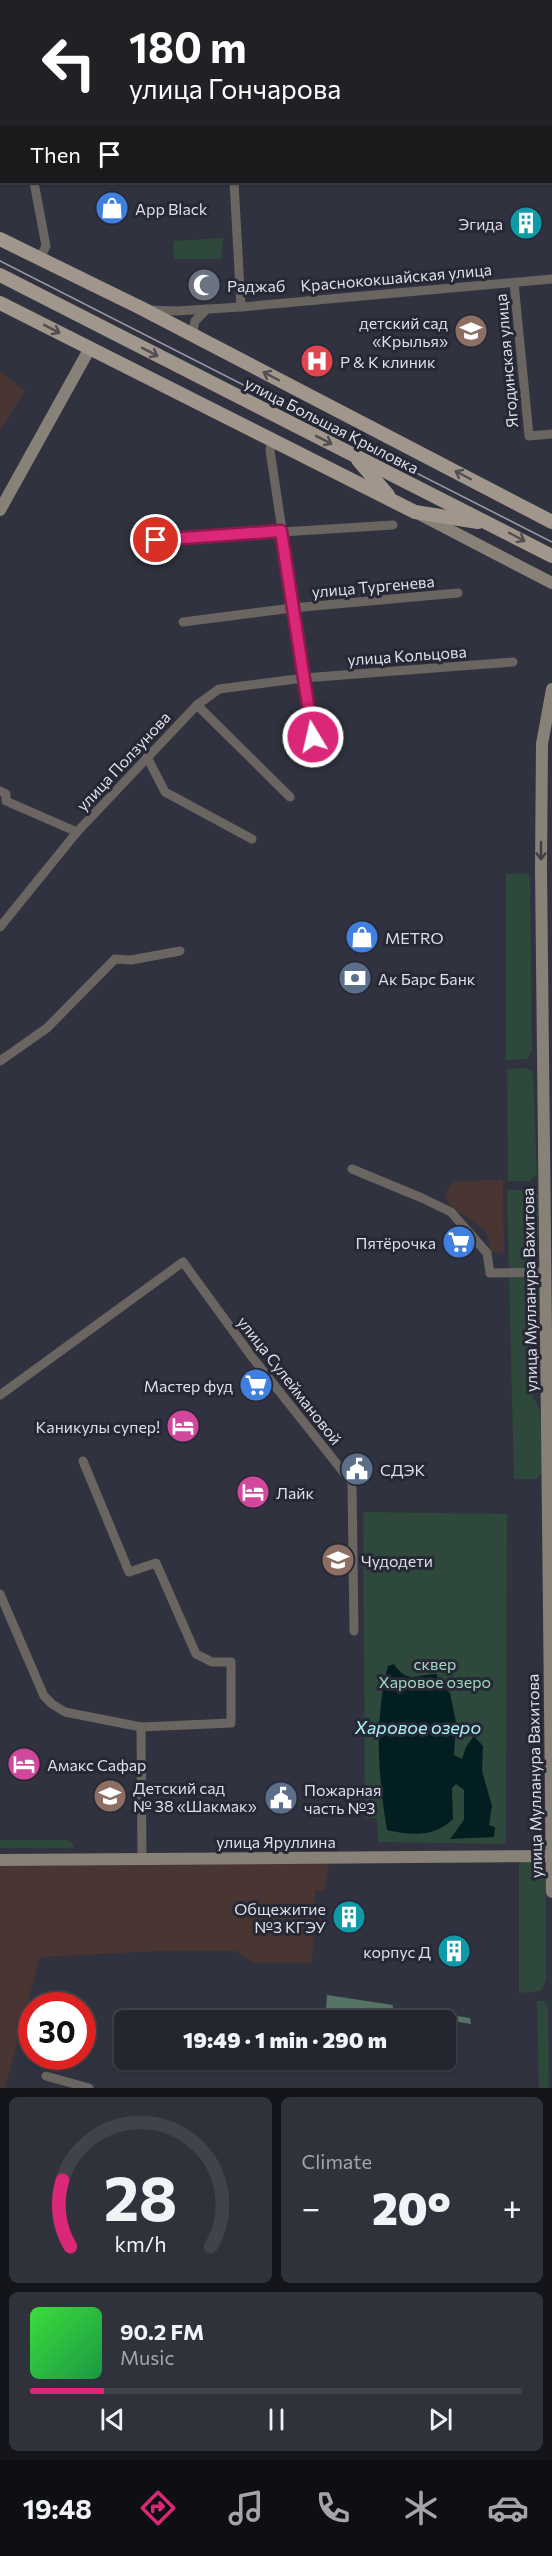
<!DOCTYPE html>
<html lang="en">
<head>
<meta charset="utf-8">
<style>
	body { margin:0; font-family:Commissioner,sans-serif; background:#30323b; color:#f1f3f6; height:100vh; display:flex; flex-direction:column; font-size:22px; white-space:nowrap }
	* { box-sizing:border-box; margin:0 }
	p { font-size:20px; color:#a3a5aa }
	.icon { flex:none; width:33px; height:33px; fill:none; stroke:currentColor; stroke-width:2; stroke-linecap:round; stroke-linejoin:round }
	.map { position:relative; height:2088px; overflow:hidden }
	.side { display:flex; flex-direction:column; gap:9px; padding:9px; background:#14151a; flex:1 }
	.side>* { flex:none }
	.hud { position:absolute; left:0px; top:0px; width:552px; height:183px; box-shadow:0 2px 4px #0004,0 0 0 2px #41434b; background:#202124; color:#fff; overflow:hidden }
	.speed { position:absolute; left:18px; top:1992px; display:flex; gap:12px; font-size:30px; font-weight:700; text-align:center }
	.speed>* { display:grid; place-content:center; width:78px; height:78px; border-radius:50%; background:#24262f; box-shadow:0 2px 4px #0004,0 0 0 2px #41434b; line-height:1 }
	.speed .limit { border:9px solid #d22; background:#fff; color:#111 }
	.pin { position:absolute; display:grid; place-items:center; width:51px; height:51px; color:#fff; margin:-26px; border:3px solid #fff; border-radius:50%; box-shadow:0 2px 6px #0007 }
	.me { position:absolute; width:66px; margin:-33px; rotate:351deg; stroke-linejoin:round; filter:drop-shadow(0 0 4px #0008) }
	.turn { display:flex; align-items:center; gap:21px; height:126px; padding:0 30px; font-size:27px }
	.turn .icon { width:78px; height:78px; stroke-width:2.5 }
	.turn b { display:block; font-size:42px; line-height:51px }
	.then { display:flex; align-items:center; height:57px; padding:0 30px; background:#0003; gap:12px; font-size:22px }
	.big { font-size:45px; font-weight:800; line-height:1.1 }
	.side .widget { flex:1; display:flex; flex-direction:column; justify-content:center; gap:9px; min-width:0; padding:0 21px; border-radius:9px; background:#30323b }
	.side .dial { align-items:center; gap:0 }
	.dial svg { height:156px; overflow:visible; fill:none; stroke:#41434b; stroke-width:7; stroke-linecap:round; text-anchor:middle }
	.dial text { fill:#f1f3f6; stroke:none }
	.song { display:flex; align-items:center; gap:18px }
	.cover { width:72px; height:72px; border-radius:9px; background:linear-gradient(135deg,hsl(120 70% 55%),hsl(140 70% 35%)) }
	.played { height:6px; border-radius:3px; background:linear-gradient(90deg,#db2777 15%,#41434b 15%) }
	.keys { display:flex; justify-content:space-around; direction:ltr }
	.heat { display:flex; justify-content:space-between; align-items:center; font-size:33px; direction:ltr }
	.side .tiles { flex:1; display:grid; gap:9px; grid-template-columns:1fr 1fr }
	.widget:last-child { grid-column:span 2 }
	.trip { position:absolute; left:114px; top:2010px; width:342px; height:60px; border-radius:9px; background:#24262f; box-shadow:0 2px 4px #0004,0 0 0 2px #41434b; font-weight:800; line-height:60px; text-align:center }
	.menu { display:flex; height:96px; justify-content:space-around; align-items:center; background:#0e0f13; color:#a3a5aa }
	.menu .icon { width:42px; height:42px }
	.menu .active { color:#db2777 }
	.menu b { font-size:27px; color:#f1f3f6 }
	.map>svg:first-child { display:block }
	.commercial { fill:#493532 }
	.green { fill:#2e483c }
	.forest { fill:#557465 }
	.water { fill:#021e20 }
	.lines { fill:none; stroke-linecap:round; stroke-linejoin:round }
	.street { stroke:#6a6560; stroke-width:9 }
	.secondary { stroke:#888178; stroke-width:12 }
	.primary { stroke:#a0968b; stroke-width:14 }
	.tram { stroke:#9b9ca7; stroke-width:1.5 }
	.oneway { stroke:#514e53 }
	.oneway2 { stroke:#3f3e46 }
	.route-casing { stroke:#8e194d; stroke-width:15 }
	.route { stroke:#db2777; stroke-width:10 }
	.labels { text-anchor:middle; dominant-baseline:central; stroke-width:6; stroke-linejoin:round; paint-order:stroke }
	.poi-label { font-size:16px; fill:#dedfe8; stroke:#272835; text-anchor:start }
	.street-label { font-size:16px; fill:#dedfe8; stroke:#272835 }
	.park-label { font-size:16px; fill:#9ed9bd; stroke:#272835 }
	.water-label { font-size:18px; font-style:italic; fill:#a8f2f7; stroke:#272835 }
</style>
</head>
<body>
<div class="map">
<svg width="552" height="2088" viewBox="0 0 552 2088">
	<rect width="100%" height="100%" fill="#30323f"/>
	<!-- commercial -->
	<g class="commercial">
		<path d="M 0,371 L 25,391 L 0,430 Z"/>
		<path d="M 503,1180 L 504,1253 L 491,1252 L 488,1236 L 482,1228 L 450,1206 L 445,1196 L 450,1185 L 456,1181 Z"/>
		<path d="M 329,1863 L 325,1891 L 315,1890 L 312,1963 L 254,1963 L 236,1951 L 161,1951 L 40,1957 L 5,2088 L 0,2088 L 0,1866 Z"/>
	</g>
	<!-- green -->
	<g class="green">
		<path d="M 223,238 L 221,259 L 173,259 L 174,241 Z"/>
		<path d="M 523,873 L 528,874 L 530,878 L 532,1051 L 527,1059 L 506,1060 L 506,874 Z"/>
		<path d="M 525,1068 L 531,1070 L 533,1074 L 537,1175 L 529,1181 L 508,1181 L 507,1069 Z"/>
		<path d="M 507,1190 L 530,1190 L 539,1195 L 538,1260 L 535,1267 L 509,1269 Z"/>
		<path d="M 524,1276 L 537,1280 L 539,1283 L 540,1334 L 533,1360 L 533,1398 C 546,1412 541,1454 541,1473 L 537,1479 L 514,1479 L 509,1277 Z"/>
		<path d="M 363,1512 L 507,1514 L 506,1844 L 378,1842 L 377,1818 L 365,1818 Z"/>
		<path d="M 0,1840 L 67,1840 L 73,1844 L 73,1848 L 0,1848 Z"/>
		<path d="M 519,1861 C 532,1861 539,1860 546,1873 L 546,1980 L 541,1991 L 519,1993 Z"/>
		<path d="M 537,2001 L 544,2001 L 548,2008 L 549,2088 L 539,2088 Z"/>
	</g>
	<!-- forest -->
	<g class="forest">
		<path d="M 327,1995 L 393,2005 L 392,2020 L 326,2009 Z"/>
		<path d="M 421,2010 L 470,2018 L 471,2024 L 440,2019 L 439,2020 L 415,2020 L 417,2011 Z"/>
	</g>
	<!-- water -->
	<path class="water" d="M 394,1664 C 408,1686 419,1673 437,1674 L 438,1681 L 450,1693 L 456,1722 L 454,1755 L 462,1759 L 466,1747 L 474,1736 L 483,1746 L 482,1771 L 492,1806 L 489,1825 L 495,1827 L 494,1837 L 450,1839 L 464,1820 L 464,1790 L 456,1784 L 452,1788 L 453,1819 C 434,1838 411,1835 387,1830 C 378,1776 374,1720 388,1666 Z"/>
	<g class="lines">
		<!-- street -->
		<g class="street">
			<path d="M 223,0 L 223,2"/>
			<path d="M 0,9 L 2,16"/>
			<path d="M 34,182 L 46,246 L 40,258"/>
			<path d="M 234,182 L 241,307"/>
			<path d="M 514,283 L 529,436 L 552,434"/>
			<path d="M 151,310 L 176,311 L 241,307 L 552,279"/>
			<path d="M 198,336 L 193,330 L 195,321 L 207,309"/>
			<path d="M 272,440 L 270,450 L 313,737"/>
			<path d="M 156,540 L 393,525"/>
			<path d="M 183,622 L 292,608 L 458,593"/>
			<path d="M 197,705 L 290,797"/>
			<path d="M 147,757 L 165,792 L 252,839"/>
			<path d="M 0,791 L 6,794 L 6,801 L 77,832"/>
			<path d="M 0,927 L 77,832 L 197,705 L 219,689 L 304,678 L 513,662"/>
			<path d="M 0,1061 L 47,1028 L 115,959 L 131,960 L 180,951"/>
			<path d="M 352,1169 L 422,1198 L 451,1212 L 487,1253 L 490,1273 L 545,1272"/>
			<path d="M 0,1395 L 183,1262 L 252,1357 L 352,1483 L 354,1631"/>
			<path d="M 0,1594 L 44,1696 L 52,1704 L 65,1712 L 141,1727 L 231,1723 L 231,1662 L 212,1662 L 196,1654 L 156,1563 L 129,1572 L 83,1461"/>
			<path d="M 141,1727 L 142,1859"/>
			<path d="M 46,2076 L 89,2088"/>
		</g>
		<!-- secondary -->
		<g class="secondary">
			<path d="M 0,510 L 90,348"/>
			<path d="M 421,515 L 552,583"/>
			<path d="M 552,689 L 542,744 L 541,868 L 552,1892"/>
			<path d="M 0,1860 L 552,1856"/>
		</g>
		<!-- primary -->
		<g class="primary">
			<path d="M 0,239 L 141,308 L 552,522"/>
			<path d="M 0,275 L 552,556"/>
			<path d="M 0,303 L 415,512 L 478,522"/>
			<path d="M 358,460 L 388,495"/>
		</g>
		<!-- tram -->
		<path class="tram" d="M 0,261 L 552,542"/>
	</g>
	<!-- one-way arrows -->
	<defs><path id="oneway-shaft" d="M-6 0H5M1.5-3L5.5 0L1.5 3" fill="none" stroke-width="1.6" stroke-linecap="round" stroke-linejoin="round" transform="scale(1.5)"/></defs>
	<g class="oneway">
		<use href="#oneway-shaft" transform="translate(52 329) rotate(27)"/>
		<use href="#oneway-shaft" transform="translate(150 352) rotate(27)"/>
		<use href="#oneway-shaft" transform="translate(271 376) rotate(-152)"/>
		<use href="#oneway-shaft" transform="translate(324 440) rotate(27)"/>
		<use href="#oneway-shaft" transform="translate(463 475) rotate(-152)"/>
		<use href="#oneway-shaft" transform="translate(517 537) rotate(28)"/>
	</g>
	<use class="oneway2" href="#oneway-shaft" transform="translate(541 851) rotate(90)"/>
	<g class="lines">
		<defs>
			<path id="route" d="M 156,540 L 281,531 L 313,737"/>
		</defs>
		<!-- route casing -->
		<use href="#route" class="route-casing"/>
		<!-- route -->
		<use href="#route" class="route"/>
	</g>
	<!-- icons -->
	<defs>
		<symbol id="shop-disc" viewBox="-11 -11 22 22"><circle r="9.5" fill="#3f7fe0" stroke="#272835"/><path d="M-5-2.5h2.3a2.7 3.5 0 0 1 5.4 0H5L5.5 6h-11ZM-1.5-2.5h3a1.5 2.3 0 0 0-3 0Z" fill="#fff"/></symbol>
		<symbol id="building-disc" viewBox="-11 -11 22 22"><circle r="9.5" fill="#0f9aa8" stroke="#272835"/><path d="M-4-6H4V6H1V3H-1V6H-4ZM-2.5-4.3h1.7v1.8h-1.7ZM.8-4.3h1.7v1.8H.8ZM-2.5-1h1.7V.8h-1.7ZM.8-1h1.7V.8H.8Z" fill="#fff"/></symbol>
		<symbol id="mosque-disc" viewBox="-11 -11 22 22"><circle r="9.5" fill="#6b7280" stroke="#272835"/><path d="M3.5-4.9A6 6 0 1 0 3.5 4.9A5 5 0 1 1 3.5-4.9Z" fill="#fff"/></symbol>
		<symbol id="school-disc" viewBox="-11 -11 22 22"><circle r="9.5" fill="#8d6e63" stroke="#272835"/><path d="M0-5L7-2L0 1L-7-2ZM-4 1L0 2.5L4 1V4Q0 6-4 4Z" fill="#fff"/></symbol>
		<symbol id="hospital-disc" viewBox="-11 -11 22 22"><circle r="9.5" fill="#e0444e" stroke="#272835"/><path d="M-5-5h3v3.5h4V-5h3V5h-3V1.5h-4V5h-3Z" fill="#fff"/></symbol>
		<symbol id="bank-disc" viewBox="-11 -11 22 22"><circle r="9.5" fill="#5c6f8a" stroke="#272835"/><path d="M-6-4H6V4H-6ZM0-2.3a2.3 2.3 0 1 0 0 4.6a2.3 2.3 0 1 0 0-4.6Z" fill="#fff"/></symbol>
		<symbol id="supermarket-disc" viewBox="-11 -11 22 22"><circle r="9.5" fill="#3f7fe0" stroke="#272835"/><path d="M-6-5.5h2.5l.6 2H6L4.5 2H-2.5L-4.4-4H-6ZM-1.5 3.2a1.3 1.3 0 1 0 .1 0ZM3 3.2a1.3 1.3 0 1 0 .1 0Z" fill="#fff"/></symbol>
		<symbol id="hotel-disc" viewBox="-11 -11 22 22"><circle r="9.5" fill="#d1479c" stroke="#272835"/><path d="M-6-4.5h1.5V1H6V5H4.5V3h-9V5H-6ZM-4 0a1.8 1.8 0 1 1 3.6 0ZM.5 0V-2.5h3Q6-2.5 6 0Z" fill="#fff"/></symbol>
		<symbol id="civic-disc" viewBox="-11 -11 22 22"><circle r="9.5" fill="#5c6f8a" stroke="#272835"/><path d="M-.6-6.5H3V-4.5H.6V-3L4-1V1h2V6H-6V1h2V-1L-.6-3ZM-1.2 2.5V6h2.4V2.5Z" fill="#fff"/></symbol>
	</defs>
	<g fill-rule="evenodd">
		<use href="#shop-disc" x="93" y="189" width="38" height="38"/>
		<use href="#building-disc" x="507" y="204" width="38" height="38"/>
		<use href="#mosque-disc" x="185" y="266" width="38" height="38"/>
		<use href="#school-disc" x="452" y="312" width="38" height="38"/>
		<use href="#hospital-disc" x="298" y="342" width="38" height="38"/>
		<use href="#shop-disc" x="343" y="918" width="38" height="38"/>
		<use href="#bank-disc" x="336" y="959" width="38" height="38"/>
		<use href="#supermarket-disc" x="440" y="1223" width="38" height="38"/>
		<use href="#supermarket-disc" x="237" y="1366" width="38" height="38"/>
		<use href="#hotel-disc" x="164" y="1407" width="38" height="38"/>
		<use href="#civic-disc" x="338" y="1450" width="38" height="38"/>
		<use href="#hotel-disc" x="234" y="1473" width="38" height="38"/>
		<use href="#school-disc" x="319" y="1541" width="38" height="38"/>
		<use href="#hotel-disc" x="5" y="1745" width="38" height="38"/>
		<use href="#school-disc" x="91" y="1777" width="38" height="38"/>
		<use href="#civic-disc" x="262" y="1779" width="38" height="38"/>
		<use href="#building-disc" x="330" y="1898" width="38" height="38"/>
		<use href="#building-disc" x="435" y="1932" width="38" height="38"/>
	</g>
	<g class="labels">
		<!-- poi labels -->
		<g class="poi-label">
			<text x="135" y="208">App Black</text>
			<text x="503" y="223" text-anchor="end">Эгида</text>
			<text x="227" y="285">Раджаб</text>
			<text x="448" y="322" text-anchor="end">детский сад<tspan x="448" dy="18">«Крылья»</tspan></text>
			<text x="340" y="361">Р &amp; К клиник</text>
			<text x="385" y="937">METRO</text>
			<text x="378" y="978">Ак Барс Банк</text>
			<text x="436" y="1242" text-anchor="end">Пятёрочка</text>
			<text x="233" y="1385" text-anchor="end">Мастер фуд</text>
			<text x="160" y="1426" text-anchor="end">Каникулы супер!</text>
			<text x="380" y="1469">СДЭК</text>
			<text x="276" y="1492">Лайк</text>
			<text x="361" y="1560">Чудодети</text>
			<text x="47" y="1764">Амакс Сафар</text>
			<text x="133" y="1787">Детский сад<tspan x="133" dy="18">№ 38 «Шакмак»</tspan></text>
			<text x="304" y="1789">Пожарная<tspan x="304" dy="18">часть №3</tspan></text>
			<text x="326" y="1908" text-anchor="end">Общежитие<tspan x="326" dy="18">№3 КГЭУ</tspan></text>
			<text x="431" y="1951" text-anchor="end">корпус Д</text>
		</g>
		<!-- street labels -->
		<g class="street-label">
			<text transform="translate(396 277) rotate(-5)">Краснококшайская улица</text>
			<text transform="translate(506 361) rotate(-95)">Ягодинская улица</text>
			<text transform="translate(332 425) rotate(27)">улица Большая Крыловка</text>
			<text transform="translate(373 586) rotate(-5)">улица Тургенева</text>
			<text transform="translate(407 655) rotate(-4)">улица Кольцова</text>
			<text transform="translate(123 761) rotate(-47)">улица Ползунова</text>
			<text transform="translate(529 1290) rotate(-91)">улица Мулланура Вахитова</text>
			<text transform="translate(290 1380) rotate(52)">улица Сулеймановой</text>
			<text transform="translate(534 1776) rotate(-91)">улица Мулланура Вахитова</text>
			<text x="276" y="1841">улица Яруллина</text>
		</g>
		<!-- park labels -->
		<g class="park-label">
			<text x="435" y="1663">сквер<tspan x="435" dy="18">Харовое озеро</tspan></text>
		</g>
		<!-- water labels -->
		<g class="water-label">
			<text x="418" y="1727">Харовое озеро</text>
		</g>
	</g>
</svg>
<div class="speed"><div class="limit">30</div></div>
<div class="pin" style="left:156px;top:540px;background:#d93025"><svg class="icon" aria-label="arrive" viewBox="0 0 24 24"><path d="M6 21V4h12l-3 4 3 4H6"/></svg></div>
<svg class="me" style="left:313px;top:737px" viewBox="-20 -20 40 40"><circle r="17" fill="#db2777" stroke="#fff" stroke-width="3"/><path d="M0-11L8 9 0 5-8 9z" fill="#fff"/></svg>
<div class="trip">19:49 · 1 min · 290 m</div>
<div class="hud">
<div class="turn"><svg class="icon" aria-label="left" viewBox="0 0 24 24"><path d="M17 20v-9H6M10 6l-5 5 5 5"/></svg><div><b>180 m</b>улица Гончарова</div></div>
<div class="then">Then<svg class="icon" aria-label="arrive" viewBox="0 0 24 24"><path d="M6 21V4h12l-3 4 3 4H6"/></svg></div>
</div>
</div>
<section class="side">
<div class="tiles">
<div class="widget dial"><svg viewBox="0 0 100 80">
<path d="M14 69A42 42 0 1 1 86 69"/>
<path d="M14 69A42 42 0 0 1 10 35" stroke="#db2777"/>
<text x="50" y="56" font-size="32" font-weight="700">28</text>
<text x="50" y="72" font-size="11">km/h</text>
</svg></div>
<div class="widget"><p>Climate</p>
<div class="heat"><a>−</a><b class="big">20°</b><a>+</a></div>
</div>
<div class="widget">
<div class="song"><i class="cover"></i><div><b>90.2 FM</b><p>Music</p></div></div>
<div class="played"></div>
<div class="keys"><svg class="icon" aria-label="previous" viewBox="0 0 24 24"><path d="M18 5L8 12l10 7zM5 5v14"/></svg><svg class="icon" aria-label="pause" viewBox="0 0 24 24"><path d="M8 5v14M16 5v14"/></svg><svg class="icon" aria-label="next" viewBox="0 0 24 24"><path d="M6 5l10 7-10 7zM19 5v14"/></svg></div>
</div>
</div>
</section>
<nav class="menu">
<b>19:48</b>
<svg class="icon active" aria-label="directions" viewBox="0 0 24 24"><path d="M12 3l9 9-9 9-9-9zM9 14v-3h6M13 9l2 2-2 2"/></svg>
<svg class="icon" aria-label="music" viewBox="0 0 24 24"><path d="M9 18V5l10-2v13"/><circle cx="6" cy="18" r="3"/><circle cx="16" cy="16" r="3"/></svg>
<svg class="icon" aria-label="phone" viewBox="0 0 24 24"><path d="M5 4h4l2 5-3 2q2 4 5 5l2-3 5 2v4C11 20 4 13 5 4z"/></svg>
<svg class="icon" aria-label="climate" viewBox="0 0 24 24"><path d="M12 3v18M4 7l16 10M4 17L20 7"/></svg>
<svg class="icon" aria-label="car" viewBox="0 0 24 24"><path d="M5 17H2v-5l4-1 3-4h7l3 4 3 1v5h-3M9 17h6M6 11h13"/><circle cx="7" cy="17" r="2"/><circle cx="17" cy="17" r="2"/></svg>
</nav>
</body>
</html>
